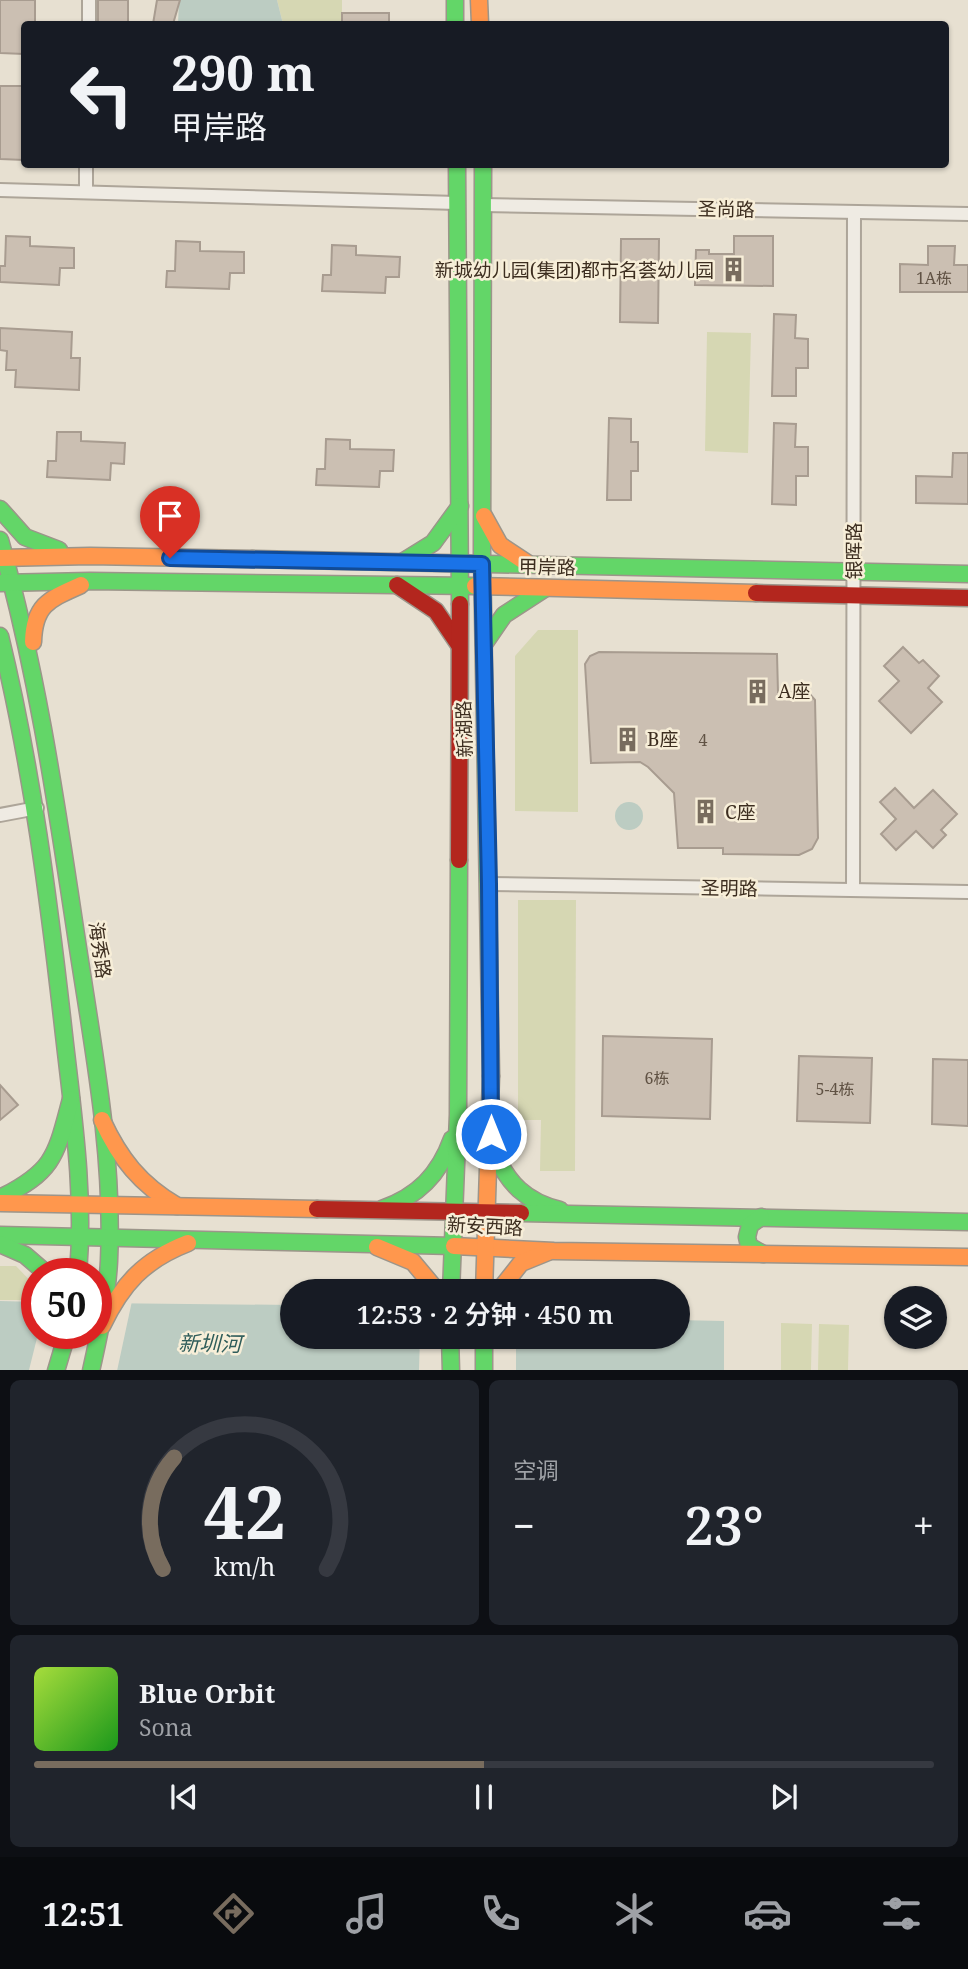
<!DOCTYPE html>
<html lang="zh">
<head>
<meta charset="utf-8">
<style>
	body { margin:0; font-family:"Noto Serif","Noto Sans SC",serif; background:#20242c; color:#f1f3f6; height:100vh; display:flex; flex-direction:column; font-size:26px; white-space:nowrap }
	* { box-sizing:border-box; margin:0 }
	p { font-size:23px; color:#9ea1a6 }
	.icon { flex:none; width:38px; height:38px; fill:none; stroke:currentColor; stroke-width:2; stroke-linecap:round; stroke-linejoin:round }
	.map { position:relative; height:1370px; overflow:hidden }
	.panel { display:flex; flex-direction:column; gap:10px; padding:10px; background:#0d0f14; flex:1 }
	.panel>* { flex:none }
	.banner { position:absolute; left:21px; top:21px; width:928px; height:147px; border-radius:7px; box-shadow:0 2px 5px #0004; background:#171b24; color:#f1f3f6; overflow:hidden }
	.controls { position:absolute; left:884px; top:1286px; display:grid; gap:14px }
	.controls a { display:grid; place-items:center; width:63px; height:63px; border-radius:50%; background:#171b24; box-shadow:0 2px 5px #0004; font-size:35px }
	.speed { position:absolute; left:21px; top:1258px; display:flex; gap:14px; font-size:35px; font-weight:700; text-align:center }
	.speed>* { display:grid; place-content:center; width:91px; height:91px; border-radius:50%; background:#171b24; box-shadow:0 2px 5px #0004; line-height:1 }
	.speed .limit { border:10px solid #d22; background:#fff; color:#111 }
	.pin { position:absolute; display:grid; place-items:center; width:60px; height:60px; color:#fff; margin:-72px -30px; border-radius:50% 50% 50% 0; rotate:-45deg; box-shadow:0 0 7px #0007 }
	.pin .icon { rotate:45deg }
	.me { position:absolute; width:77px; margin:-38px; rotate:0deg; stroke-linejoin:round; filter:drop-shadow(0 0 5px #0008) }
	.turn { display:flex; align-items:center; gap:24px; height:147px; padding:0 35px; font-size:32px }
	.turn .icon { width:91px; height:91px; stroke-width:2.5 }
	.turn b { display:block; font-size:49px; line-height:60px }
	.big { font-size:52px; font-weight:600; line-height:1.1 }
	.panel .tile { flex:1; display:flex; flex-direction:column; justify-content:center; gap:10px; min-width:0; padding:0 24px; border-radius:10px; background:#20242c }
	.panel .dial { align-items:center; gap:0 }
	.dial svg { height:182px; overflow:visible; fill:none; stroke:#363941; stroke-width:7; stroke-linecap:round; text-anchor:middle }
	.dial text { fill:#f1f3f6; stroke:none }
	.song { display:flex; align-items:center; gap:21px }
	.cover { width:84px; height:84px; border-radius:10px; background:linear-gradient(135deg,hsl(80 70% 55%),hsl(120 70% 35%)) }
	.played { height:7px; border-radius:4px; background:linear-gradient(90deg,#786c5e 50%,#363941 50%) }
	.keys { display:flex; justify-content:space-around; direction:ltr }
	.heat { display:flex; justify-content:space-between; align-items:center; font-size:38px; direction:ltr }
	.panel .tiles { flex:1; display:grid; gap:10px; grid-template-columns:1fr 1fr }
	.tile:last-child { grid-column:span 2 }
	.trip { position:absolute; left:280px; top:1279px; width:410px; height:70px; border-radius:35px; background:#171b24; box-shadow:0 2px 5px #0004; font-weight:600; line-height:70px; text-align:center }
	.dock { display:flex; height:112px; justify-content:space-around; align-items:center; background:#090b0e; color:#9ea1a6 }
	.dock .icon { width:49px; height:49px }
	.dock .selected { color:#786c5e }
	.dock b { font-size:32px; color:#f1f3f6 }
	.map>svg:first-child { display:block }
	.green { fill:#d6d7b3 }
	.water { fill:#bcccc2 }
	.pier { fill:#e7e0d1 }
	.building { fill:#cbbfb2; stroke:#a89c90; stroke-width:2 }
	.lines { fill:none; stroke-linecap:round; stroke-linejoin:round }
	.street-casing { stroke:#ada599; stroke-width:16 }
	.fast-casing { stroke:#9c958a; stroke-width:19 }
	.slow-casing { stroke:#9c958a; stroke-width:19 }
	.jam-casing { stroke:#9c958a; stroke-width:19 }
	.street { stroke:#efebe3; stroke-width:12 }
	.fast { stroke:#63d668; stroke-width:16 }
	.slow { stroke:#ff974d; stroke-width:16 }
	.jam { stroke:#b3261e; stroke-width:16 }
	.route-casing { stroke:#114b97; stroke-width:18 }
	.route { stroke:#1a73e8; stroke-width:12 }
	.labels { text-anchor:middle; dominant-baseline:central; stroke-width:5; stroke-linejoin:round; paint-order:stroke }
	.number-label { font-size:16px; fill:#605244 }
	.street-label { font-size:19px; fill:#3d2e20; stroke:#f7eed8 }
	.poi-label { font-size:19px; fill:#3d2e20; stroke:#f7eed8; text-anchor:start }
	.water-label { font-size:21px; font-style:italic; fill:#2f5d5a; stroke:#f7eed8 }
</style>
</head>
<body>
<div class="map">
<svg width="968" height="1371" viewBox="0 0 968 1371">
	<rect width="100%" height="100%" fill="#e7e0d1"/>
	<!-- green -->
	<g class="green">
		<path d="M 277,0 L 342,0 L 342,24 L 283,24 Z"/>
		<path d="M 707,332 L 751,333 L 748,453 L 705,451 Z"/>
		<path d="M 538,630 L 578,630 L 578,812 L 515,811 L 515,656 Z"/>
		<path d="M 518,900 L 576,900 L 575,1171 L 540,1171 L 541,1120 L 518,1120 Z"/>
		<path d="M 0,1266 L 16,1266 L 37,1288 L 37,1300 L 0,1300 Z"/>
		<path d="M 781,1323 L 812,1324 L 811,1370 L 781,1370 Z"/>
		<path d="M 819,1324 L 849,1325 L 848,1370 L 818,1370 Z"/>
	</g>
	<!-- water -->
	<g class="water">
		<path d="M 179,0 L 277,0 L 283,24 L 178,24 Z"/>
		<circle cx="629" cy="816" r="14"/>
		<path d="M 0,1301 L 37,1302 L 37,1334 L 96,1334 L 96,1303 L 292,1305 L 292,1337 L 420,1337 L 419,1370 L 0,1371 Z"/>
		<path d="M 677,1320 L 724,1321 L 724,1370 L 516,1370 L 516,1337 L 677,1337 Z"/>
	</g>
	<!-- pier -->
	<path class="pier" d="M 96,1301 L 132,1301 L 117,1371 L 29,1370 L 38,1334 L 96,1334 Z"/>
	<!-- building -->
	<g class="building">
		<path d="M 0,0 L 35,0 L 35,24 L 24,24 L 24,54 L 0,53 Z"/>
		<rect x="98" y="0" width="30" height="24"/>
		<path d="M 157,0 L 180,0 L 173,24 L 153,24 Z"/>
		<rect x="342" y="13" width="47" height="11"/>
		<path d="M 0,86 L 24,86 L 24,160 L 0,159 Z"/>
		<path d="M 6,236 L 30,237 L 30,246 L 74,248 L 74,268 L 60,268 L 59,285 L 0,282 L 0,266 L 5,266 Z"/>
		<path d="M 734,236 L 773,236 L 773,286 L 695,285 L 696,250 L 709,250 L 709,254 L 734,254 Z"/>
		<path d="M 621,239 L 659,239 L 658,323 L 620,322 Z"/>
		<path d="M 176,241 L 200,242 L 200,251 L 244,252 L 244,273 L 230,273 L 229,289 L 166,287 L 167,271 L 175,271 Z"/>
		<path d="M 332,245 L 356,246 L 356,255 L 400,257 L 399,277 L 386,277 L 385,293 L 322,291 L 323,275 L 331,275 Z"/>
		<path d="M 928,246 L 955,246 L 954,265 L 968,265 L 968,292 L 900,292 L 900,264 L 928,265 Z"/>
		<path d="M 774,314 L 796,315 L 795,338 L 808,339 L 808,368 L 796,368 L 796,396 L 772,396 Z"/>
		<path d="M 0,328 L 72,332 L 71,358 L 80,358 L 79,390 L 15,387 L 16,370 L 6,370 L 7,351 L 0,350 Z"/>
		<path d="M 609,418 L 631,419 L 631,442 L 638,442 L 638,471 L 631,471 L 631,500 L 607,500 Z"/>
		<path d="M 774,423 L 796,424 L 795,447 L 808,447 L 808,476 L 796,476 L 796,505 L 772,504 Z"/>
		<path d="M 57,432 L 81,432 L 81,441 L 125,443 L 124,464 L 111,463 L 110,480 L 47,477 L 48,461 L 56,461 Z"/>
		<path d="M 326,439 L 350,440 L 350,449 L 394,450 L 393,471 L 380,471 L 379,487 L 316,485 L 317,469 L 325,469 Z"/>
		<path d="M 953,453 L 968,453 L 968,504 L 916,503 L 916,476 L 952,477 Z"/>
		<path d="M 903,647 L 919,663 L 923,660 L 939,676 L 928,688 L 942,702 L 911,733 L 879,701 L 899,681 L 884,666 Z"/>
		<path d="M 599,652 L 777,654 L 778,692 L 808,692 L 815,700 L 818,838 L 812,849 L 799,855 L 723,854 L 723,848 L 678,848 L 674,793 L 648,767 L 640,762 L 591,763 L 585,664 L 590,656 Z"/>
		<path d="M 895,788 L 914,808 L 933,790 L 957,814 L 941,830 L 946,835 L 933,848 L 916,831 L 896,850 L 881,834 L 896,819 L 880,802 Z"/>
		<path d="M 603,1036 L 712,1039 L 710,1119 L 602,1116 Z"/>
		<path d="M 799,1056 L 872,1058 L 870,1123 L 797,1121 Z"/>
		<path d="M 933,1059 L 968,1060 L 968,1126 L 932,1124 Z"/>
		<path d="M 0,1085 L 18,1105 L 0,1120 Z"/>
	</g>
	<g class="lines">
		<defs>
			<g id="street">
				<path d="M 89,24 L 89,0"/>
				<path d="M 0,190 L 457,203"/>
				<path d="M 86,192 L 86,164"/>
				<path d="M 483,205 L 968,214"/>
				<path d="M 0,815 L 37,808"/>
				<path d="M 489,884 L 968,892"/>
				<path d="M 853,890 L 854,212"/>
			</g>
			<g id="fast">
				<path d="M 455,0 L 455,24"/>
				<path d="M 457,164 L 460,604"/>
				<path d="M 483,164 L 482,553 L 491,1076"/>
				<path d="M 0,509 L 25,537 L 59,550"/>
				<path d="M 0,540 C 37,670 56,802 76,935 C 92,1043 114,1152 109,1261 C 107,1299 99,1335 91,1371"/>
				<path d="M 252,559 L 968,574"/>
				<path d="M 404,561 L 433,543 L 460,506"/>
				<path d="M 0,583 L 90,581 L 475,586"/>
				<path d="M 0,636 C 32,768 49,901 64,1035 C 73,1115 85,1193 78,1274"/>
				<path d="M 484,644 L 504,615 L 544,589"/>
				<path d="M 494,1151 C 507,1183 526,1202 560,1210"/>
				<path d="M 0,1198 C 55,1171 56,1155 71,1099"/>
				<path d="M 382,1209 C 418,1196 439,1175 452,1139"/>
				<path d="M 521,1213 L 968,1222"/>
				<path d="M 761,1217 L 750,1225 L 747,1237 L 749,1246 L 763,1254"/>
				<path d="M 0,1235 L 454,1246"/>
				<path d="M 0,1244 L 25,1255 L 47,1274"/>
				<path d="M 451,1292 L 458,1115 L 459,860"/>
				<path d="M 450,1337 L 451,1371"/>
				<path d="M 484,1337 L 484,1371"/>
				<path d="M 56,1371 L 67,1334"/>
			</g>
			<g id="slow">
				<path d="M 479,0 L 480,24"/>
				<path d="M 484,516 L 500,545 L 527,563"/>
				<path d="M 0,558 L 90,556 L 252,559"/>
				<path d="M 475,586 L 756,593"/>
				<path d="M 33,642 C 34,604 50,599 81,585"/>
				<path d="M 102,1120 C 120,1159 140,1184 177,1206"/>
				<path d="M 0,1203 L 317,1209"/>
				<path d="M 454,1246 L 554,1251 L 968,1257"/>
				<path d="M 377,1247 L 413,1262 L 438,1292"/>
				<path d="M 484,1292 L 491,1076"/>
				<path d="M 498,1292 L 521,1263 L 548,1252"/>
				<path d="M 102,1326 C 122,1284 144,1260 188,1243"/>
			</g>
			<g id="jam">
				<path d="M 397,585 L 436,611 L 459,645"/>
				<path d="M 756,593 L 968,598"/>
				<path d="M 459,860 L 460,604"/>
				<path d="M 317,1209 L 521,1213"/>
			</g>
		</defs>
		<!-- street casing -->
		<use href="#street" class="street-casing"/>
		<!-- fast casing -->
		<use href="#fast" class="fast-casing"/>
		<!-- slow casing -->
		<use href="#slow" class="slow-casing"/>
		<!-- jam casing -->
		<use href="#jam" class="jam-casing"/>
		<!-- street -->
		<use href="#street" class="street"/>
		<!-- fast -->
		<use href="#fast" class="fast"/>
		<!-- slow -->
		<use href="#slow" class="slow"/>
		<!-- jam -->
		<use href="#jam" class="jam"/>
	</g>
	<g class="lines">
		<defs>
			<path id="route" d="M 170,558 L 482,564 L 489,884 L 491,1134"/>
		</defs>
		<!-- route casing -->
		<use href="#route" class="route-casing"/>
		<!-- route -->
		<use href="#route" class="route"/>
	</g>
	<!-- icons -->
	<defs>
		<symbol id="building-bare" viewBox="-9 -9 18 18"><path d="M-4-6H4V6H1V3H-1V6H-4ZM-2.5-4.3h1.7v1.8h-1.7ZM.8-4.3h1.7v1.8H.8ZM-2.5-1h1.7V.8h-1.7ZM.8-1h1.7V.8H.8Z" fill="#786c5e" stroke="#f7eed8" stroke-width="2.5" paint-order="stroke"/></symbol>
	</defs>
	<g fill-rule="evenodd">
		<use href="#building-bare" x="716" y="252" width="35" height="35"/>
		<use href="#building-bare" x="740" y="674" width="35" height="35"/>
		<use href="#building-bare" x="610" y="722" width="35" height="35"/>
		<use href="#building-bare" x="688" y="794" width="35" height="35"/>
	</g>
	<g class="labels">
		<!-- number labels -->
		<g class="number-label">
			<text x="934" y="278">1A栋</text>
			<text x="703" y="740">4</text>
			<text x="657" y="1078">6栋</text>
			<text x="835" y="1089">5-4栋</text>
		</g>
		<!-- street labels -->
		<g class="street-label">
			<text transform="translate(726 209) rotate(1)">圣尚路</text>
			<text transform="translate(854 551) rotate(-90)">银晖路</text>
			<text transform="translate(547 567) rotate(1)">甲岸路</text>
			<text transform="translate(464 729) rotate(-92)">新湖路</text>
			<text transform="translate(729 888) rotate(1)">圣明路</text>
			<text transform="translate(100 950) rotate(82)">海秀路</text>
			<text transform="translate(485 1226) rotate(3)">新安西路</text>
		</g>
		<!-- poi labels -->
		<g class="poi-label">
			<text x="714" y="270" text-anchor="end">新城幼儿园(集团)都市名荟幼儿园</text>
			<text x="778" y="691">A座</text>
			<text x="647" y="739">B座</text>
			<text x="725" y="812">C座</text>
		</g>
		<!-- water labels -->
		<g class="water-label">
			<text transform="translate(210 1343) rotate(1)">新圳河</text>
		</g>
	</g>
</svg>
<div class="controls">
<a><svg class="icon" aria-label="layers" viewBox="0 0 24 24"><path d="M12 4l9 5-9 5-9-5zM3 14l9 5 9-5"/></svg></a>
</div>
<div class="speed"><div class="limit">50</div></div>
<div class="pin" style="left:170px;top:558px;background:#d93025"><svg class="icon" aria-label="arrive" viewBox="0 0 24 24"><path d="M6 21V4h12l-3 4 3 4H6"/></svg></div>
<svg class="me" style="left:491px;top:1134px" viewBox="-20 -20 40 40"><circle r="17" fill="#1a73e8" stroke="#fff" stroke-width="3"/><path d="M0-11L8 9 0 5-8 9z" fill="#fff"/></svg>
<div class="trip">12:53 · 2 分钟 · 450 m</div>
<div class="banner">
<div class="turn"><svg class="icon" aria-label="left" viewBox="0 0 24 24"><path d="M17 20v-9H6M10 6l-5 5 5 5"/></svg><div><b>290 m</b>甲岸路</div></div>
</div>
</div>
<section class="panel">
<div class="tiles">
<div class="tile dial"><svg viewBox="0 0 100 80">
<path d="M14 69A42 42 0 1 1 86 69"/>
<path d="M14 69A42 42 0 0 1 19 20" stroke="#786c5e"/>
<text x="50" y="56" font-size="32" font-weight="700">42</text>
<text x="50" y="72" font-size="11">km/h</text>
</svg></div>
<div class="tile"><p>空调</p>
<div class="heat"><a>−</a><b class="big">23°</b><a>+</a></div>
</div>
<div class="tile">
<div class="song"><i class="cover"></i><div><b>Blue Orbit</b><p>Sona</p></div></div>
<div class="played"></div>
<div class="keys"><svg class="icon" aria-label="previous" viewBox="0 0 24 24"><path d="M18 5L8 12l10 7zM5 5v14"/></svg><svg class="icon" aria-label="pause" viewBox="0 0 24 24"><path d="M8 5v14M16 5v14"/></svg><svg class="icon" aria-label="next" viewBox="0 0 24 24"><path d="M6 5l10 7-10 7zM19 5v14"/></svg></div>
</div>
</div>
</section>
<nav class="dock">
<b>12:51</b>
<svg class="icon selected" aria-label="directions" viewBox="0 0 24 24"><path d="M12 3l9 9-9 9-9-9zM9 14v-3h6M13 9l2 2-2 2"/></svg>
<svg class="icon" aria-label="music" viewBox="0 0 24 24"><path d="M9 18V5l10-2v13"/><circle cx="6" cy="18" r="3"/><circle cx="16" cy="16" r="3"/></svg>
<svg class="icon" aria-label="phone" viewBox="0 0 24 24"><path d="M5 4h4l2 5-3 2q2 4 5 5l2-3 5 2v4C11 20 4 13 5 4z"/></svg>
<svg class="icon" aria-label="climate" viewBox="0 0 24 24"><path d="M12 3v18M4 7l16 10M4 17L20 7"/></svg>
<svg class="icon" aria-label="car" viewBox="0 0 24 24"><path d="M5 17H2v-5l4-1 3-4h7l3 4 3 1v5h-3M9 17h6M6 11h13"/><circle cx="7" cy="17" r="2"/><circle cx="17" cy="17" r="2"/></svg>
<svg class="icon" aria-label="filters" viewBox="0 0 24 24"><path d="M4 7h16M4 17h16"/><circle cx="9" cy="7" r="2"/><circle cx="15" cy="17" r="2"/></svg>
</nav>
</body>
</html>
